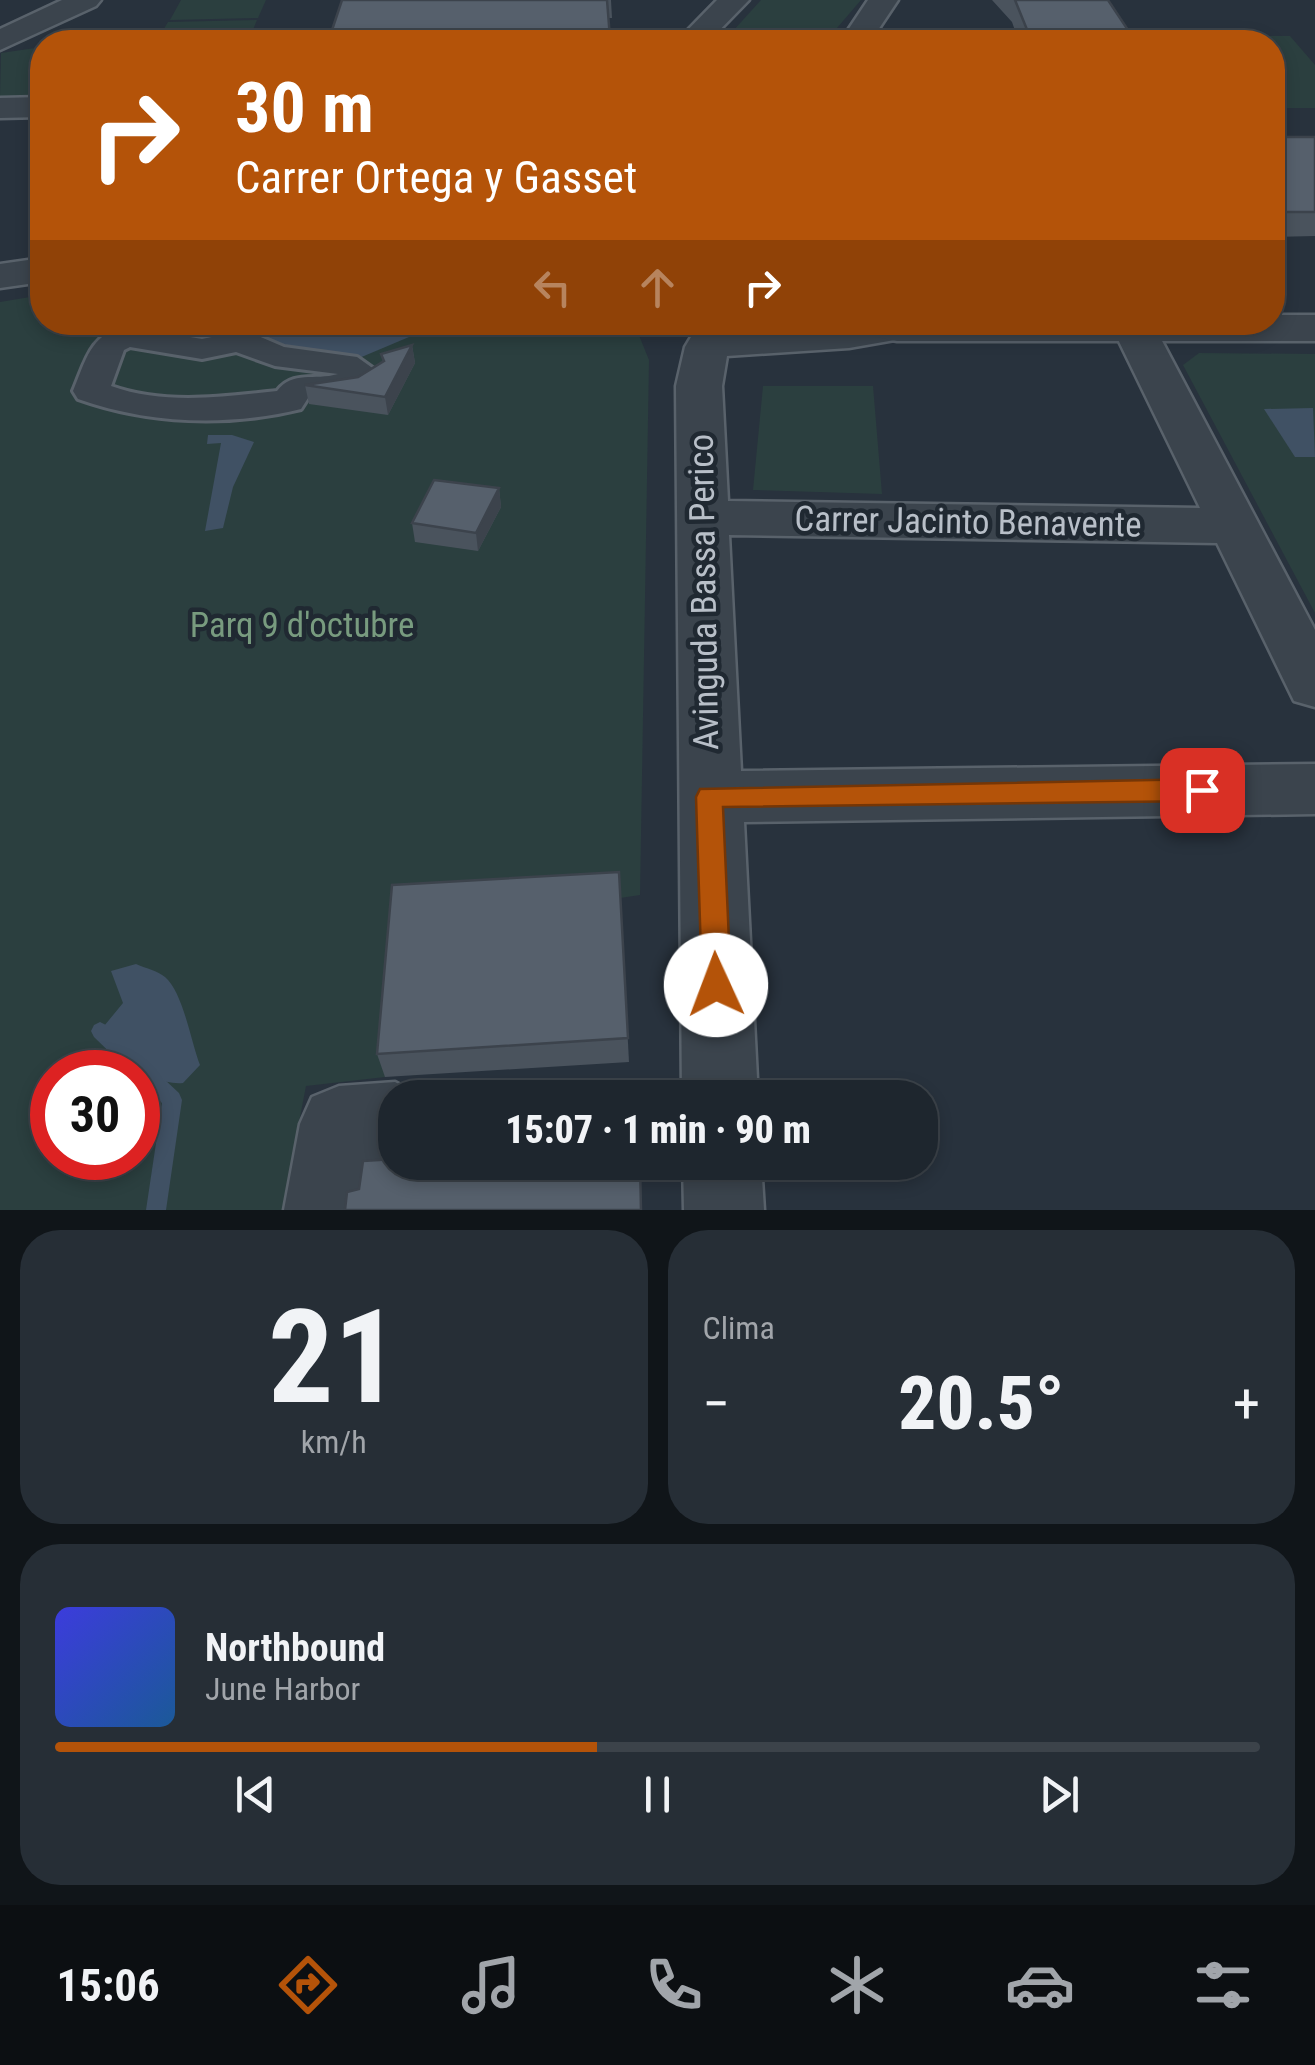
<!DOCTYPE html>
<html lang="es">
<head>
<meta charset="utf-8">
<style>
	body { margin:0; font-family:"Roboto Condensed",sans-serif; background:#262e36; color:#f1f3f6; height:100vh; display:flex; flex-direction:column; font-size:38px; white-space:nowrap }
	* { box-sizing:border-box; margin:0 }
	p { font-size:32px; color:#a1a5aa }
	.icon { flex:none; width:55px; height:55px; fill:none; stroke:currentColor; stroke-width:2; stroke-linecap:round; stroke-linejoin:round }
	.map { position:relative; height:1210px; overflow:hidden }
	.drawer { display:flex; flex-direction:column; gap:20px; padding:20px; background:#101519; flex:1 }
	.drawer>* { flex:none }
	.hud { position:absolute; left:30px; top:30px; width:1255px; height:305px; border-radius:40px; box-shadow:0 5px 15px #0003,0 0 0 2px #3c434a; background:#b45309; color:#fff; overflow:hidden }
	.speed { position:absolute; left:30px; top:1050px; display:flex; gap:20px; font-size:50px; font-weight:700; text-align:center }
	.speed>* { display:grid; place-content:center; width:130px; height:130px; border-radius:50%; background:#1e262e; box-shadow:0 5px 15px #0003,0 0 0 2px #3c434a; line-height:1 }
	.speed .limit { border:15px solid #d22; background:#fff; color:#111 }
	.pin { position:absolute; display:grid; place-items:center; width:85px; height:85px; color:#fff; margin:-42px; border-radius:20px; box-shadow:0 5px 15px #0006 }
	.me { position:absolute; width:110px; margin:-55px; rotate:358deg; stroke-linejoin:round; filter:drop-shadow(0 0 8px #0008) }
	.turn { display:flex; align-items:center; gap:35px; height:210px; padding:0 40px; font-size:45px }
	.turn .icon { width:130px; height:130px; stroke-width:2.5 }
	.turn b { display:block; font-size:70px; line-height:85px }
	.lanes { display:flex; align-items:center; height:95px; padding:0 40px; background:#0003; justify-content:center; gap:50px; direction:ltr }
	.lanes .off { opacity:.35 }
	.big { font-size:75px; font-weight:800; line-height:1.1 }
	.drawer .card { flex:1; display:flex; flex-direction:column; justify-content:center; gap:15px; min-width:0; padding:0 35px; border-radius:40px; background:#262e36 }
	.drawer .dial { align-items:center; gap:0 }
	.dial b { font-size:130px; line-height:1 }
	.song { display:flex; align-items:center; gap:30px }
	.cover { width:120px; height:120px; border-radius:15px; background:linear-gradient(135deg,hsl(240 70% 55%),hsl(210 70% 35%)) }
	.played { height:10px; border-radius:5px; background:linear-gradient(90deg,#b45309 45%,#3c434a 45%) }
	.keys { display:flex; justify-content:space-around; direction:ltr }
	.heat { display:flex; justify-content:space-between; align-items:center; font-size:55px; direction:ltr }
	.drawer .tiles { flex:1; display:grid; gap:20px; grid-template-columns:1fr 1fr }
	.card:last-child { grid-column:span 2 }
	.trip { position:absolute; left:378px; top:1080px; width:560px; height:100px; border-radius:40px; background:#1e262e; box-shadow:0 5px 15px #0003,0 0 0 2px #3c434a; font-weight:800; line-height:100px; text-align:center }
	.tab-bar { display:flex; height:160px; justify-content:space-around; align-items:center; background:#0c0f12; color:#a1a5aa }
	.tab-bar .icon { width:70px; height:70px }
	.tab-bar .current { color:#b45309 }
	.tab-bar b { font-size:45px; color:#f1f3f6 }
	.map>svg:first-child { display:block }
	.green { fill:#2b3f3f; fill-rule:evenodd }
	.water { fill:#405164 }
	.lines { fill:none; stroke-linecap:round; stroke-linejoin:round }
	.stream { fill:#405164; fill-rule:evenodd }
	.pedestrian-casing { stroke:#59626b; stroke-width:6 }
	.minor-casing { stroke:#59626b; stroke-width:5 }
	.tertiary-casing { stroke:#59626b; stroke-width:5 }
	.pedestrian { fill:#3b444d; fill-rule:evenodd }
	.minor { fill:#3b444d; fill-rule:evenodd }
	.tertiary { fill:#3b444d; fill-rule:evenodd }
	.wall { fill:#4a535d }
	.shaded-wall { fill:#3c434c }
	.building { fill:#56606c; stroke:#3c434c; stroke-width:2.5 }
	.route { fill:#b45309; stroke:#753606; stroke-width:2.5 }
	.labels { text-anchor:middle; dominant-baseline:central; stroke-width:9; stroke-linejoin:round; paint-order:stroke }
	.street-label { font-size:35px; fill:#b8bfc8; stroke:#202932 }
	.park-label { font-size:35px; fill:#789b7f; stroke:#202932 }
</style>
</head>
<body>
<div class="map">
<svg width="1315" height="1210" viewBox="0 0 1315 1210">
	<rect width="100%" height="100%" fill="#28323d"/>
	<!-- green -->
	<g class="green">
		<path d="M 181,0 L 266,0 L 258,18 L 170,20 Z"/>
		<path d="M 761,0 L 861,0 L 825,42 L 723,42 Z"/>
		<path d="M 257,20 L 248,42 L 156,42 L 168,22 Z"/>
		<path d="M 1128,36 L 1290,36 L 1315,65 L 1315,108 L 1273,108 L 1272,42 L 1132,42 Z"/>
		<path d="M 42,47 L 42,96 L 0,97 L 1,53 Z"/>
		<path d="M 42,295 L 42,322 L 634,323 L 649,360 L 640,895 L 620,898 L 385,1077 L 306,1086 L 282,1210 L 0,1210 L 0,302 ZM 52,1072 L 138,1072 L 138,1158 L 52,1158 Z"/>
		<path d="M 1199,353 L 1315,354 L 1315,613 L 1183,365 Z"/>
		<path d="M 763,386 L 873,386 L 882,494 L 753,490 Z"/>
	</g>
	<!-- water -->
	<g class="water">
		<path d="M 104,323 L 431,323 L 409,337 L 345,364 L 117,330 Z"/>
		<path d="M 1313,408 L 1315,457 L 1295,457 L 1264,409 Z"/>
		<path d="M 208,435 L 232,435 L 254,442 L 233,487 L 223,528 L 205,531 L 221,443 L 207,444 Z"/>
		<path d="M 136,964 C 145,968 158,971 165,977 C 183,992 191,1042 200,1065 L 183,1083 C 148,1086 123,1053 100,1031 L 123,1003 L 111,971 Z"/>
	</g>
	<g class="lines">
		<!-- stream -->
		<path class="stream" d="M 100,1022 L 106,1025 L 179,1093 L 182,1100 L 166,1210 L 146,1210 L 162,1103 L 138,1080 L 138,1072 L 130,1072 L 94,1037 L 91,1031 L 94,1025 Z"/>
		<defs>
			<path id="pedestrian" d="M 125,326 L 202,339 L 236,332 L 256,335 L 284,347 L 357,357 L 385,377 C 372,395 329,400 308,398 L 301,409 C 228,427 148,424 78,399 L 73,391 C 86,360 90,335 125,326 ZM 130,347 L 202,359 L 236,352 L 275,366 L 338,374 C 314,381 293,370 277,391 C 222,397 164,405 111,386 L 124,350 Z"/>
			<g id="minor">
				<path d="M 62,0 L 101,0 L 96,6 L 0,50 L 0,29 Z"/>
				<path d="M 717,0 L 749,0 L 708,42 L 676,42 Z"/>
				<path d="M 868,0 L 898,0 L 870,42 L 840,42 Z"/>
				<path d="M 42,97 L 42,117 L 0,118 L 0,98 Z"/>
				<path d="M 700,322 L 743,322 L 740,328 L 915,322 L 919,328 L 912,337 L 849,348 L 727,356 L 722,386 L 728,501 L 1200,508 L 1112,327 L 1116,322 L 1152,322 L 1315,630 L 1315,707 L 1294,701 L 1217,543 L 729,535 L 741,771 L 1315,764 L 1315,814 L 744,822 L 758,1098 L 682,1098 L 676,386 L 685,347 Z"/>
				<path d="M 395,1082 L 424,1098 L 395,1098 L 395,1158 L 372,1160 L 364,1210 L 284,1210 L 300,1124 L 312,1097 L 339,1086 Z"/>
				<path d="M 683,1162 L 761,1162 L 764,1210 L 684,1210 Z"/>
			</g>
			<g id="tertiary">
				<path d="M 42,258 L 42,282 L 0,288 L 0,264 Z"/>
				<path d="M 1272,315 L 1315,315 L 1315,341 L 897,341 L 843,331 L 837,322 L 1272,322 Z"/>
			</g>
		</defs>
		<!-- pedestrian casing -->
		<use href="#pedestrian" class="pedestrian-casing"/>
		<!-- minor casing -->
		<use href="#minor" class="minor-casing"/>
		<!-- tertiary casing -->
		<use href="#tertiary" class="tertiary-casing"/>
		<!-- pedestrian -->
		<use href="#pedestrian" class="pedestrian"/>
		<!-- minor -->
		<use href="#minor" class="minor"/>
		<!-- tertiary -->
		<use href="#tertiary" class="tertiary"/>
	</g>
	<!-- wall -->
	<g class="wall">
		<path d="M 342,0 L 611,0 L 612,18 L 608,18 L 610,42 L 328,42 Z"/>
		<path d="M 992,0 L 1108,0 L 1136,42 L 1019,42 L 1012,22 Z"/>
		<path d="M 1272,137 L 1315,137 L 1315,236 L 1272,237 Z"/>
		<path d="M 412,345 L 415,363 L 388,415 L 309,404 L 305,385 L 358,377 L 383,362 L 381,354 Z"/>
		<path d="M 499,488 L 501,507 L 478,551 L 415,542 L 412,523 Z"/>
		<path d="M 619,872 L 629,1062 L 385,1077 L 377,1054 Z"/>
	</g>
	<!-- shaded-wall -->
	<g class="shaded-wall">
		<path d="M 412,345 L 415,363 L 388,415 L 385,397 Z"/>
		<path d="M 499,488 L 501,507 L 478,551 L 476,533 Z"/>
	</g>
	<!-- building -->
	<g class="building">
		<path d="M 342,0 L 607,0 L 610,38 L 328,42 Z"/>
		<path d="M 1015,0 L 1108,0 L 1136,42 L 1032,42 Z"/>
		<rect x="1272" y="137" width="43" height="75"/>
		<path d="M 412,345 L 385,397 L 305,385 L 358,377 L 384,361 L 381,354 Z"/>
		<path d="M 434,480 L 499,488 L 476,533 L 412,523 Z"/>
		<path d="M 619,872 L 628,1038 L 377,1054 L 392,885 Z"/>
		<path d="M 395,1159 L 395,1162 L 640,1162 L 641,1210 L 345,1210 L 347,1192 L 359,1189 L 363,1161 Z"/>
	</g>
	<!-- route -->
	<path class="route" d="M 1202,779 L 1211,783 L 1215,790 L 1211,797 L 1202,801 L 723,807 L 731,985 L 727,994 L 716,998 L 706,994 L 702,985 L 696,797 L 700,789 Z"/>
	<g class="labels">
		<!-- street labels -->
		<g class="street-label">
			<text transform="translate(968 522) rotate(1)">Carrer Jacinto Benavente</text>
			<text transform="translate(704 592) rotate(-91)">Avinguda Bassa Perico</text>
		</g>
		<!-- park labels -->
		<g class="park-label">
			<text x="302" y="625">Parq 9 d'octubre</text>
		</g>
	</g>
</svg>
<div class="speed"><div class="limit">30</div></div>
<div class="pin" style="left:1202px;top:790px;background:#d93025"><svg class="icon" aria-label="arrive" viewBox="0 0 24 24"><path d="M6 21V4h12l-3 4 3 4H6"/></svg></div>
<svg class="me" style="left:716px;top:985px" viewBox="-20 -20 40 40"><circle r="19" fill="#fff"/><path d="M0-13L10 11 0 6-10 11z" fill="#b45309"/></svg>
<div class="trip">15:07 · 1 min · 90 m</div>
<div class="hud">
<div class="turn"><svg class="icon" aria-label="right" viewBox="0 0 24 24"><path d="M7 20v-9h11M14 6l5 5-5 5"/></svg><div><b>30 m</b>Carrer Ortega y Gasset</div></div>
<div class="lanes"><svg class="icon off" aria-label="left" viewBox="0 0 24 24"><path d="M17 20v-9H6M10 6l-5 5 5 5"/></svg><svg class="icon off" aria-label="ahead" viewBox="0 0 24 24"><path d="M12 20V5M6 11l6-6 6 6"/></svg><svg class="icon" aria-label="right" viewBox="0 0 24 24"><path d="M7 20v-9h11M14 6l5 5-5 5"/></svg></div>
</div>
</div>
<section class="drawer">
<div class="tiles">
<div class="card dial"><b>21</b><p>km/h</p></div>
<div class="card"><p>Clima</p>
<div class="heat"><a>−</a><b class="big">20.5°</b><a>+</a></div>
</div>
<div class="card">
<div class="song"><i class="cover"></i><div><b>Northbound</b><p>June Harbor</p></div></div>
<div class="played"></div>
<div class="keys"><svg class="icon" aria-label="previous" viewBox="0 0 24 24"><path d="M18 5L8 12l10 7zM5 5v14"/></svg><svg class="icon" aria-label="pause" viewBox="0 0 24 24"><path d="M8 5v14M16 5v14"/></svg><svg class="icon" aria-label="next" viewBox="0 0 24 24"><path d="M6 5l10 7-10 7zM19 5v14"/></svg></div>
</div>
</div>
</section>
<nav class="tab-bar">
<b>15:06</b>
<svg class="icon current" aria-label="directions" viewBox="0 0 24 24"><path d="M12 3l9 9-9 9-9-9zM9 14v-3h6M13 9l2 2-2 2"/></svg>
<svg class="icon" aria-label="music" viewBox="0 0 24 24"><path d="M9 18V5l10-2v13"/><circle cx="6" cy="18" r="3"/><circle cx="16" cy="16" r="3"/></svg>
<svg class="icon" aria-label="phone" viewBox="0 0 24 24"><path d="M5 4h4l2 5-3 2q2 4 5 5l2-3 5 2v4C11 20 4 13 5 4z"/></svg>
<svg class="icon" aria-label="climate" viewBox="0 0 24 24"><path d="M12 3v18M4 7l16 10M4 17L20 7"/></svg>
<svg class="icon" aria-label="car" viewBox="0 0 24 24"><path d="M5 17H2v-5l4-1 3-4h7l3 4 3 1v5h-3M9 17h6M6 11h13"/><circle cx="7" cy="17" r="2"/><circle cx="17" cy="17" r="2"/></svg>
<svg class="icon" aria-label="filters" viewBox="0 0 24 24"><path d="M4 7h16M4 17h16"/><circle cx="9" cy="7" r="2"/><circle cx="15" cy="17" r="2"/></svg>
</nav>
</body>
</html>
